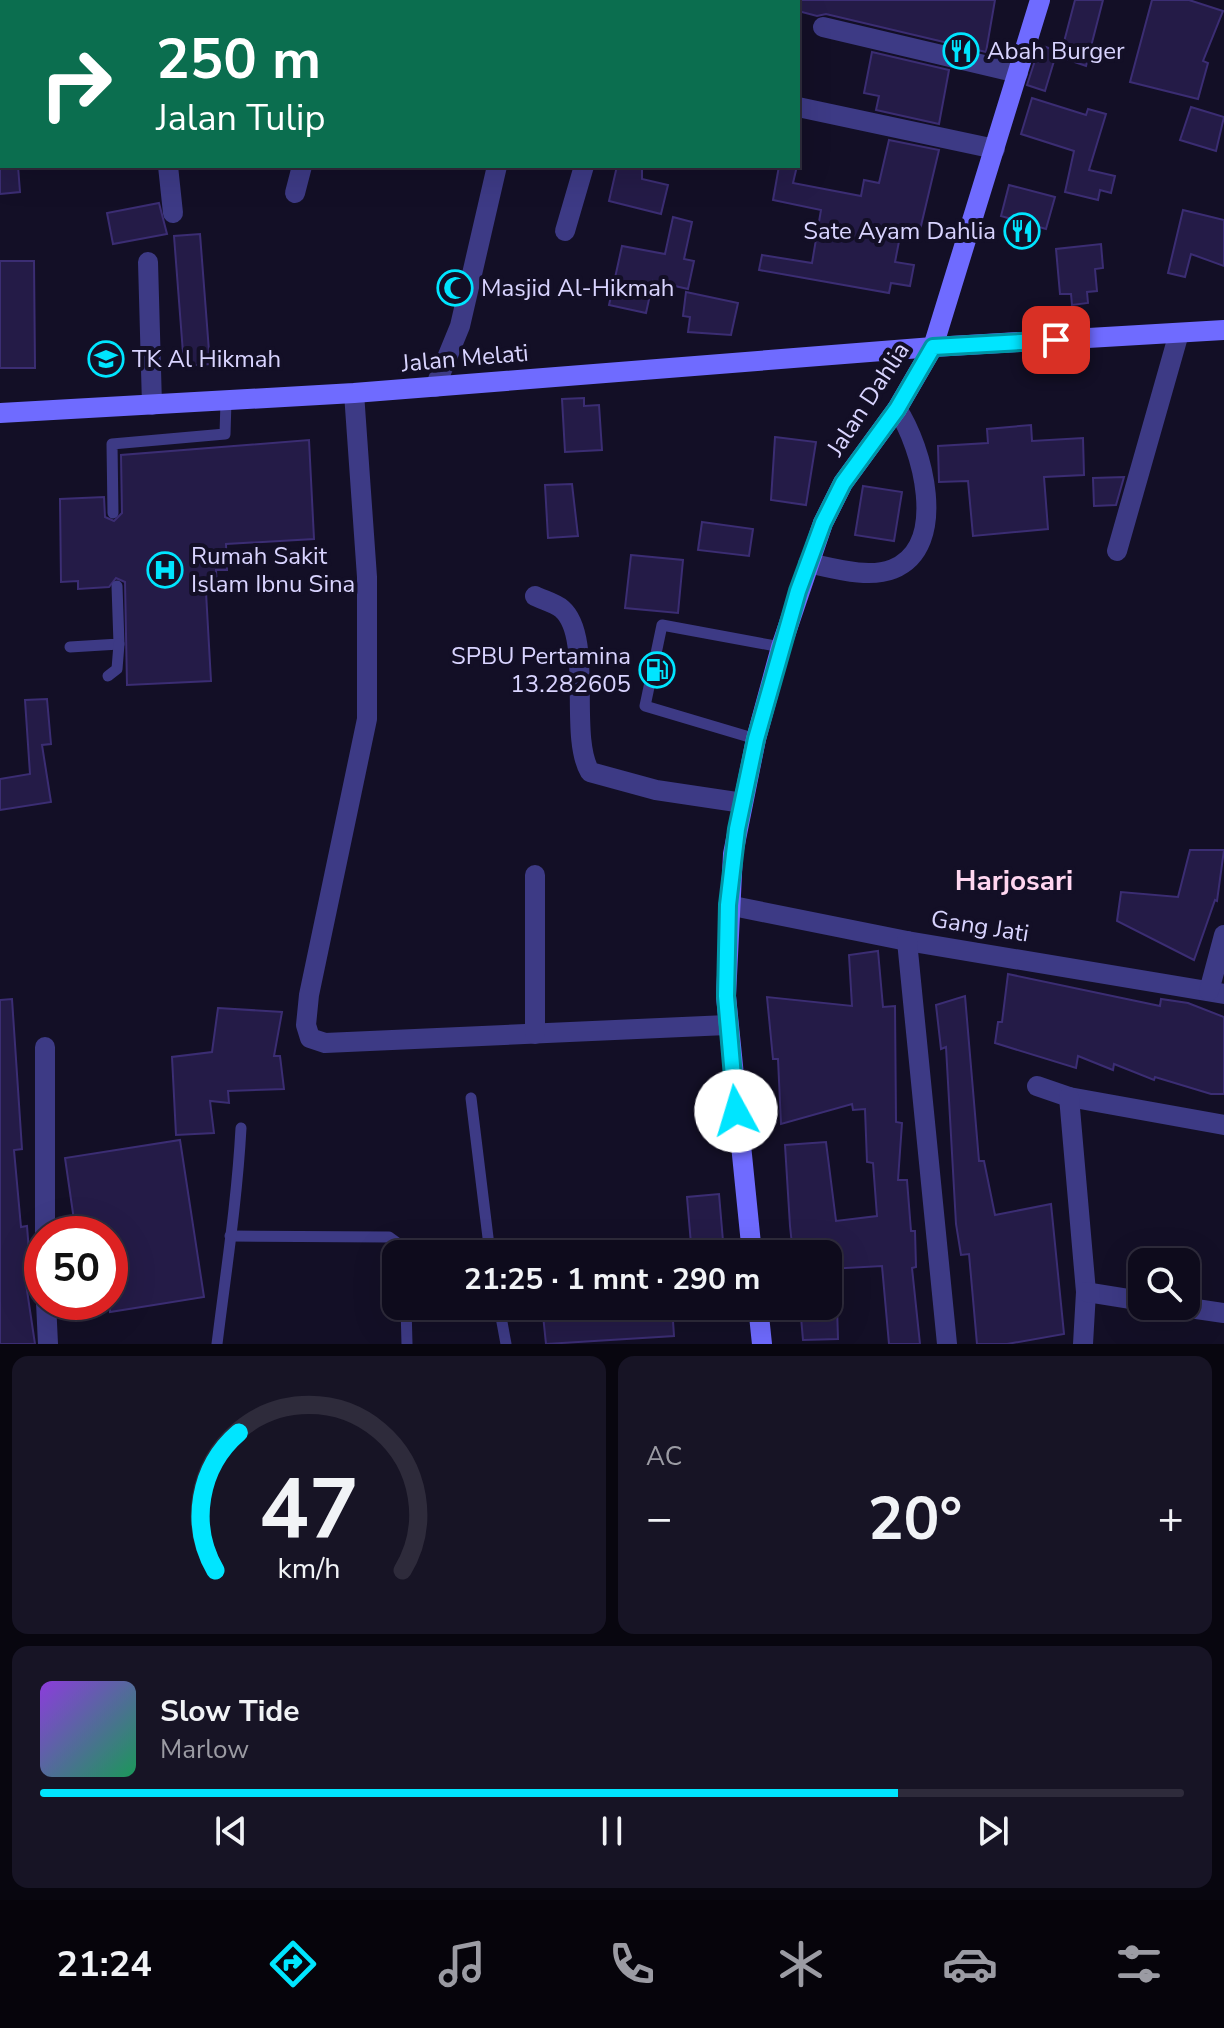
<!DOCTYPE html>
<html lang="id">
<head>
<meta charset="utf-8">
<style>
	body { margin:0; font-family:"Nunito Sans",sans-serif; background:#171425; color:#f1f3f6; height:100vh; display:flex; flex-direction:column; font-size:30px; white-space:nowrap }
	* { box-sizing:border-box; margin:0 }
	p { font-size:26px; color:#9b9ba3 }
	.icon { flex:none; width:44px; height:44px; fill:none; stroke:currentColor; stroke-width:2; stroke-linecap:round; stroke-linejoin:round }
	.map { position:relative; height:1344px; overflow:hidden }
	.side { display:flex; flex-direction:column; gap:12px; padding:12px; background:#08060f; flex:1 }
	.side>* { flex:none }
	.top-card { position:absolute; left:0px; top:0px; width:800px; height:168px; box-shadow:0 8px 32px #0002,0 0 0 2px #2e2b3b; background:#0b6e4f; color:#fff; overflow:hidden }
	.fabs { position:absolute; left:1128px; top:1248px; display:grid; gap:16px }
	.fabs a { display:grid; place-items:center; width:72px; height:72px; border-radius:16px; background:#0e0b1c; box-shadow:0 8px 32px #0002,0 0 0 2px #2e2b3b; font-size:40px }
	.speed { position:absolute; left:24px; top:1216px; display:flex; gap:16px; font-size:40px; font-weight:700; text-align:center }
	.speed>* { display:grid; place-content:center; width:104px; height:104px; border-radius:50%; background:#0e0b1c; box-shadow:0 8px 32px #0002,0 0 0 2px #2e2b3b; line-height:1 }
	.speed .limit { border:12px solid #d22; background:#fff; color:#111 }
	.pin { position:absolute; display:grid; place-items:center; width:68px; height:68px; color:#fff; margin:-34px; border-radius:16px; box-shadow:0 4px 12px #0006 }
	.me { position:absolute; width:88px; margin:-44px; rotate:354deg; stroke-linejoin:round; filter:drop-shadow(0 0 6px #0008) }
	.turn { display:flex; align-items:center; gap:28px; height:168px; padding:0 24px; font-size:36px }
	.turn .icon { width:104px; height:104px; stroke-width:2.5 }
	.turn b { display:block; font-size:56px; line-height:68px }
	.big { font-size:60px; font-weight:700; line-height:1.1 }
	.side .card { flex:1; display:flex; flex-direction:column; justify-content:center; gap:12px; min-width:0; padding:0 28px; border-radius:16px; background:#171425 }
	.side .dial { align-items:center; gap:0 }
	.dial svg { height:208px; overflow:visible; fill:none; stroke:#2e2b3b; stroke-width:7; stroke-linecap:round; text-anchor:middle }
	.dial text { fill:#f1f3f6; stroke:none }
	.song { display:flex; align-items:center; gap:24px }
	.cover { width:96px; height:96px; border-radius:12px; background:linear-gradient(135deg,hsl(270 70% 55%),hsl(150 70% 35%)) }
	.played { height:8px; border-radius:4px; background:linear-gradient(90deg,#00e5ff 75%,#2e2b3b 75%) }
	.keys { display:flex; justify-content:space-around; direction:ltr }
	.heat { display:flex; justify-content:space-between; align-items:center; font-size:44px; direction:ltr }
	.side .tiles { flex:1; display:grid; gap:12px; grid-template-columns:1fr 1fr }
	.card:last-child { grid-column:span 2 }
	.trip { position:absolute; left:382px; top:1240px; width:460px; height:80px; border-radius:16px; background:#0e0b1c; box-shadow:0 8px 32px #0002,0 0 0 2px #2e2b3b; font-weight:700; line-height:80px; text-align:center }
	.menu { display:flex; height:128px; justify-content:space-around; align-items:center; background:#06040b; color:#9b9ba3 }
	.menu .icon { width:56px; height:56px }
	.menu .current { color:#00e5ff }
	.menu b { font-size:36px; color:#f1f3f6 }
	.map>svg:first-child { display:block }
	.building { fill:#241b47; stroke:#3b2d73; stroke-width:2 }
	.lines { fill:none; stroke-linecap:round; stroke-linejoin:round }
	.lane { stroke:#3d3a85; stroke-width:11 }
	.street { stroke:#3d3a85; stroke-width:20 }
	.secondary { stroke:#6f6bff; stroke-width:20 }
	.route-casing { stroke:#0095a6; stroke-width:20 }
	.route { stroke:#00e5ff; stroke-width:14 }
	.labels { text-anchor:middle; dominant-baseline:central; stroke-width:8; stroke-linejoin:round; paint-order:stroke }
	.poi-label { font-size:24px; fill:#d9d4ff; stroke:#130f26; text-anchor:start }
	.street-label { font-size:24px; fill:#d9d4ff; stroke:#130f26 }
	.quarter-label { font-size:28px; font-weight:bold; fill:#ffd6f0; stroke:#130f26 }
</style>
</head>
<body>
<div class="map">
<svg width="1224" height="1344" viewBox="0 0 1224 1344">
	<rect width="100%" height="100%" fill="#130f26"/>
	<!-- building -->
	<g class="building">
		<path d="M 778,0 L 995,0 L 986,52 L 826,14 L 817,16 L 798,11 L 798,2 Z"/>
		<path d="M 1075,0 L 1103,0 L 1086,66 L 1060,57 Z"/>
		<path d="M 1152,0 L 1189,0 L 1223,11 L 1203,61 L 1208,63 L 1198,99 L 1130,82 Z"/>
		<path d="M 1040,45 L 1057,51 L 1045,91 L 1027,85 Z"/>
		<path d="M 872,52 L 949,70 L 939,124 L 876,110 L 879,96 L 864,93 Z"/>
		<path d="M 1032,98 L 1086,115 L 1088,109 L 1106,114 L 1089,170 L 1115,176 L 1111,193 L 1100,190 L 1098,200 L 1065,192 L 1074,151 L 1021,134 Z"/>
		<path d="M 1191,107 L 1224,117 L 1216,151 L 1180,140 Z"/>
		<path d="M 889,140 L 939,150 L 920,230 L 902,226 L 895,262 L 914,265 L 910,286 L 891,283 L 889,293 L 759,270 L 762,255 L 812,263 L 821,210 L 773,200 L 779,166 L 797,166 L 793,183 L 861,196 L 864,180 L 879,183 Z"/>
		<path d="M 0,166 L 18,166 L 20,192 L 0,194 Z"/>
		<path d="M 617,166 L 642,166 L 642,179 L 668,185 L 661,214 L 609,201 Z"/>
		<path d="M 1009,185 L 1055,197 L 1046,229 L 1001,216 Z"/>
		<path d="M 159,203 L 167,234 L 113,244 L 107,213 Z"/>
		<path d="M 1183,210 L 1224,220 L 1224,266 L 1191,254 L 1185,277 L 1168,273 Z"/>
		<path d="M 673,217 L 692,222 L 684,259 L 694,261 L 688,289 L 653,281 L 646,313 L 609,305 L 622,246 L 665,254 Z"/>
		<path d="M 200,234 L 210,364 L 184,366 L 174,236 Z"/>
		<path d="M 1101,244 L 1103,268 L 1095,269 L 1097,291 L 1087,292 L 1088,303 L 1072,305 L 1071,294 L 1060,294 L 1056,249 Z"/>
		<path d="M 0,261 L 34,261 L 35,368 L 0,368 Z"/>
		<path d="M 686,292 L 738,303 L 731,335 L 688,332 L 690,317 L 683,316 Z"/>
		<path d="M 584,398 L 584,406 L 599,405 L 602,450 L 565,452 L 562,399 Z"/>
		<path d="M 1031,425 L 1032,441 L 1083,438 L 1084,475 L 1044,477 L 1048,529 L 973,536 L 968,481 L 939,482 L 938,446 L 988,443 L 987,429 Z"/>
		<path d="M 775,437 L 816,442 L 806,505 L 771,500 Z"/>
		<path d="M 309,440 L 314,539 L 226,544 L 227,570 L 216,570 L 217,591 L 206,592 L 211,681 L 127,685 L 125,582 L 116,578 L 109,587 L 78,589 L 78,581 L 61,582 L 60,499 L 104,497 L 105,517 L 114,521 L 122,513 L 121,455 Z"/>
		<path d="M 1124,477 L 1116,505 L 1094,506 L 1093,478 Z"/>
		<path d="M 572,484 L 578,536 L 548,538 L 545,485 Z"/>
		<path d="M 863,486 L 902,492 L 894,541 L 855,535 Z"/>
		<path d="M 702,522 L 753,529 L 749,556 L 698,550 Z"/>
		<path d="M 631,555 L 683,560 L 678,613 L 625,608 Z"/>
		<path d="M 47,699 L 51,744 L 42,745 L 51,802 L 0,810 L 0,779 L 30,774 L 25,700 Z"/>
		<path d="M 1190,850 L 1224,850 L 1217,901 L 1215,900 L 1194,960 L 1117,921 L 1121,892 L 1178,897 Z"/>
		<path d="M 878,951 L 883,1007 L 895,1006 L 896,1122 L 902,1123 L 898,1180 L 907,1180 L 911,1231 L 915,1231 L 916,1267 L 912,1268 L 920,1344 L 889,1344 L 882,1266 L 828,1269 L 828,1254 L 793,1254 L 790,1226 L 785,1145 L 826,1142 L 836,1221 L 877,1216 L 873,1163 L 867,1162 L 865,1109 L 853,1110 L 852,1104 L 781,1124 L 778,1059 L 773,1059 L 767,997 L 852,1006 L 849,955 Z"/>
		<path d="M 1008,974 L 1160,1006 L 1161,999 L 1188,1003 L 1224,1017 L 1224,1094 L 1211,1094 L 1155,1077 L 1154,1080 L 1114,1064 L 1113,1070 L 1078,1056 L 1076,1068 L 995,1043 L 998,1022 L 1002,1022 Z"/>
		<path d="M 965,996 L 979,1161 L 984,1161 L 995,1215 L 1051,1204 L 1064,1334 L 1007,1344 L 977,1344 L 969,1254 L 961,1255 L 956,1224 L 946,1047 L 941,1049 L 936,1005 Z"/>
		<path d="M 12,999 L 22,1149 L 14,1150 L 21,1227 L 27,1226 L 31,1277 L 25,1277 L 35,1344 L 0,1344 L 0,1000 Z"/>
		<path d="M 218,1008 L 282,1012 L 274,1056 L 280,1056 L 284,1089 L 228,1091 L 229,1103 L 210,1101 L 214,1133 L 176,1135 L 172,1057 L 212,1052 Z"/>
		<path d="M 180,1140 L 204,1297 L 110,1312 L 110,1234 L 76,1234 L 65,1158 Z"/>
		<path d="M 719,1194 L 723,1241 L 691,1244 L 687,1197 Z"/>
		<path d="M 672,1306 L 674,1336 L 546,1344 L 543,1315 Z"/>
		<path d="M 800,1306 L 837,1306 L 838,1339 L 803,1340 Z"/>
	</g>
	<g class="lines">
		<!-- lane -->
		<g class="lane">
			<path d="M 113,513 L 112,444 L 225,434 L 226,401"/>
			<path d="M 70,647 L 119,644 L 117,586"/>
			<path d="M 108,676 L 117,669 L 119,644"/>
			<path d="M 756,739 L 645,706 L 662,625 L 781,647"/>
			<path d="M 471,1098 L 490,1254"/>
			<path d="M 230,1236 L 389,1237 L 400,1245 L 403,1254"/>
			<path d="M 406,1306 L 407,1344"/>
			<path d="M 499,1306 L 506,1344"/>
			<path d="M 217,1344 C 226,1271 237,1201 241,1128"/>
		</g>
		<!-- street -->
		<g class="street">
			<path d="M 187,2 L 206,0"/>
			<path d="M 519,2 L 519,0"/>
			<path d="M 632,2 L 633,0"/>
			<path d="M 0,18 L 2,17"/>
			<path d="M 823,27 L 1018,73"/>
			<path d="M 798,107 L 995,149"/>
			<path d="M 168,166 L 173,213"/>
			<path d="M 295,193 L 302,166"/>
			<path d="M 565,231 L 584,166"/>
			<path d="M 148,262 L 152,405"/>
			<path d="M 435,387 L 460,326 L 497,166"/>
			<path d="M 354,393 L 367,577 L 367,719 L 309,995 L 306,1025 L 310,1038 L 325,1043 L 727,1025"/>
			<path d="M 1117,551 L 1179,333"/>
			<path d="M 808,563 C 833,568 868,579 893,569 C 950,546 922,446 897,409"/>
			<path d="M 535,596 C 543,600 555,603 562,609 C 594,637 568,735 590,772 L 656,790 L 743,803"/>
			<path d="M 728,905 L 907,941 L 1224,994"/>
			<path d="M 907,941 L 947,1344"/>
			<path d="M 1209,991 L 1224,935"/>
			<path d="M 535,1034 L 535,875"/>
			<path d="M 45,1047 L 45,1234"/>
			<path d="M 1037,1086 L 1069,1097 L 1224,1125"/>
			<path d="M 1069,1097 L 1086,1292 L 1083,1344"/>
			<path d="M 1086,1292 L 1142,1301"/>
			<path d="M 46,1302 L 48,1344"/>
			<path d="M 1176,1306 L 1224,1313"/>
		</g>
		<!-- secondary -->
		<g class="secondary">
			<path d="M 0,413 L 354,393 L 933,347 L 1224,330"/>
			<path d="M 752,1254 L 726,996 L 733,854 L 756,739 L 781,647 L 823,523 L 843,483 L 897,409 L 933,347 L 1040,0"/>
			<path d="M 758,1306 L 762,1344"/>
		</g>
	</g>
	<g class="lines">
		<defs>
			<path id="route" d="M 736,1111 L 726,996 L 728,905 L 737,829 L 756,739 L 798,591 L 823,523 L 843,483 L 897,409 L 933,347 L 1056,340"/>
		</defs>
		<!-- route casing -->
		<use href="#route" class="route-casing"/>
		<!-- route -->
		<use href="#route" class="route"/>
	</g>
	<!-- icons -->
	<defs>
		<symbol id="restaurant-ring" viewBox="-11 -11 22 22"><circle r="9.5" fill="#130f26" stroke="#00e5ff" stroke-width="1.5"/><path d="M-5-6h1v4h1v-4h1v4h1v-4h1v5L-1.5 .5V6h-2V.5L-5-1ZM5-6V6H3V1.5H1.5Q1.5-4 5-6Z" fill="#00e5ff"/></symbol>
		<symbol id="mosque-ring" viewBox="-11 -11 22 22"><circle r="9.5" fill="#130f26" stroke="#00e5ff" stroke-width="1.5"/><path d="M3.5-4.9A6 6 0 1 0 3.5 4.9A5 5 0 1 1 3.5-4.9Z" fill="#00e5ff"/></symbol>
		<symbol id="school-ring" viewBox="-11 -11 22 22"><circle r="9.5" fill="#130f26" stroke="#00e5ff" stroke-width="1.5"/><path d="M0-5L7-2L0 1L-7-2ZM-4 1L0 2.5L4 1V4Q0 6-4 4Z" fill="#00e5ff"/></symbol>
		<symbol id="hospital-ring" viewBox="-11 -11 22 22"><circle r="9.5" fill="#130f26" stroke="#00e5ff" stroke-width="1.5"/><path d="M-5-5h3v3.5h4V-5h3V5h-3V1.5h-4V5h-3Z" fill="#00e5ff"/></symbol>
		<symbol id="fuel-ring" viewBox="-11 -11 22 22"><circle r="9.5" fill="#130f26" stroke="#00e5ff" stroke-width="1.5"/><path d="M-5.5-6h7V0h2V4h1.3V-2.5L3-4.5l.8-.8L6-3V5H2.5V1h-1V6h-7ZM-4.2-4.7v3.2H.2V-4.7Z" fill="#00e5ff"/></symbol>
	</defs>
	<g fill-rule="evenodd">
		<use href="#restaurant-ring" x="941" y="31" width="40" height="40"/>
		<use href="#restaurant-ring" x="1002" y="211" width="40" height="40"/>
		<use href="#mosque-ring" x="435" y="268" width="40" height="40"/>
		<use href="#school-ring" x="86" y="339" width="40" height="40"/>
		<use href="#hospital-ring" x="145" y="550" width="40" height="40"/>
		<use href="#fuel-ring" x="637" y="650" width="40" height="40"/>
	</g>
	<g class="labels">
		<!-- poi labels -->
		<g class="poi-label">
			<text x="987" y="51">Abah Burger</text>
			<text x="996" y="231" text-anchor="end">Sate Ayam Dahlia</text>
			<text x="481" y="288">Masjid Al-Hikmah</text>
			<text x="132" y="359">TK Al Hikmah</text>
			<text x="191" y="556">Rumah Sakit<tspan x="191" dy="28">Islam Ibnu Sina</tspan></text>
			<text x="631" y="656" text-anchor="end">SPBU Pertamina<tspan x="631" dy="28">13.282605</tspan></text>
		</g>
		<!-- street labels -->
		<g class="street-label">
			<text transform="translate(465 358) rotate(-5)">Jalan Melati</text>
			<text transform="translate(868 399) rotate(-57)">Jalan Dahlia</text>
			<text transform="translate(980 926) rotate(9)">Gang Jati</text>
		</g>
		<!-- quarter labels -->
		<g class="quarter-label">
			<text x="1014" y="881">Harjosari</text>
		</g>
	</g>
</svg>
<div class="fabs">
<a><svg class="icon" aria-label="search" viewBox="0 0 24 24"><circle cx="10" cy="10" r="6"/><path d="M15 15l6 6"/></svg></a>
</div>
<div class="speed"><div class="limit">50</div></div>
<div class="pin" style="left:1056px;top:340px;background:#d93025"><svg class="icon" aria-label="arrive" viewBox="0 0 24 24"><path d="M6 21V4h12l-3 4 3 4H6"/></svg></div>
<svg class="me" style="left:736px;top:1111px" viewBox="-20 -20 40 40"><circle r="19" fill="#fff"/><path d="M0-13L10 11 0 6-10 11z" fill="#00e5ff"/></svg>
<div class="trip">21:25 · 1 mnt · 290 m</div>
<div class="top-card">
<div class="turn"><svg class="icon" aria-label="right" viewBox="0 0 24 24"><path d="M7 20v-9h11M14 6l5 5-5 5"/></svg><div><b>250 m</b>Jalan Tulip</div></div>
</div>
</div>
<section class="side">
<div class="tiles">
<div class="card dial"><svg viewBox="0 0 100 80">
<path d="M14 69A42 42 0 1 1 86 69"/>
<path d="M14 69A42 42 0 0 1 23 16" stroke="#00e5ff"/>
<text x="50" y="56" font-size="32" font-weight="700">47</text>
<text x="50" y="72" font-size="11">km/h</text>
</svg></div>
<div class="card"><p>AC</p>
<div class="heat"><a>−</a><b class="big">20°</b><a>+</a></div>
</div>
<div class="card">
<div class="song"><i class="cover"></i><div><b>Slow Tide</b><p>Marlow</p></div></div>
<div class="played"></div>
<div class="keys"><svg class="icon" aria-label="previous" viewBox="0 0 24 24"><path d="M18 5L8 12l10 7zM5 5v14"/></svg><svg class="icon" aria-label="pause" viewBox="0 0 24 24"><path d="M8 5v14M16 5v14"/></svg><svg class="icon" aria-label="next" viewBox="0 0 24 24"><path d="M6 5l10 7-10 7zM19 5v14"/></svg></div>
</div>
</div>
</section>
<nav class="menu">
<b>21:24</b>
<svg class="icon current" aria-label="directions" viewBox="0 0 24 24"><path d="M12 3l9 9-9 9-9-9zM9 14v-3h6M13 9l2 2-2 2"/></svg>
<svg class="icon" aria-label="music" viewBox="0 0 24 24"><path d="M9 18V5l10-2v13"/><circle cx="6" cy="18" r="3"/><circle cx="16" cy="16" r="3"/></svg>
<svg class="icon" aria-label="phone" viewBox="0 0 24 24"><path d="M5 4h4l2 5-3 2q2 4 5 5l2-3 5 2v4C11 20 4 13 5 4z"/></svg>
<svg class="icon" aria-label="climate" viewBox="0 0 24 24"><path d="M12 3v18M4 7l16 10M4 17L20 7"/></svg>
<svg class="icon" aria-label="car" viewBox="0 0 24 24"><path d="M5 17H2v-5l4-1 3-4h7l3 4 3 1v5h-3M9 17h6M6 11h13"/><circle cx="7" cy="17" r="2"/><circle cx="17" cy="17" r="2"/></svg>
<svg class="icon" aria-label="filters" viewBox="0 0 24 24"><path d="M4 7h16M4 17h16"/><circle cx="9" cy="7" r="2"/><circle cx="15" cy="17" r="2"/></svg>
</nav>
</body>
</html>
